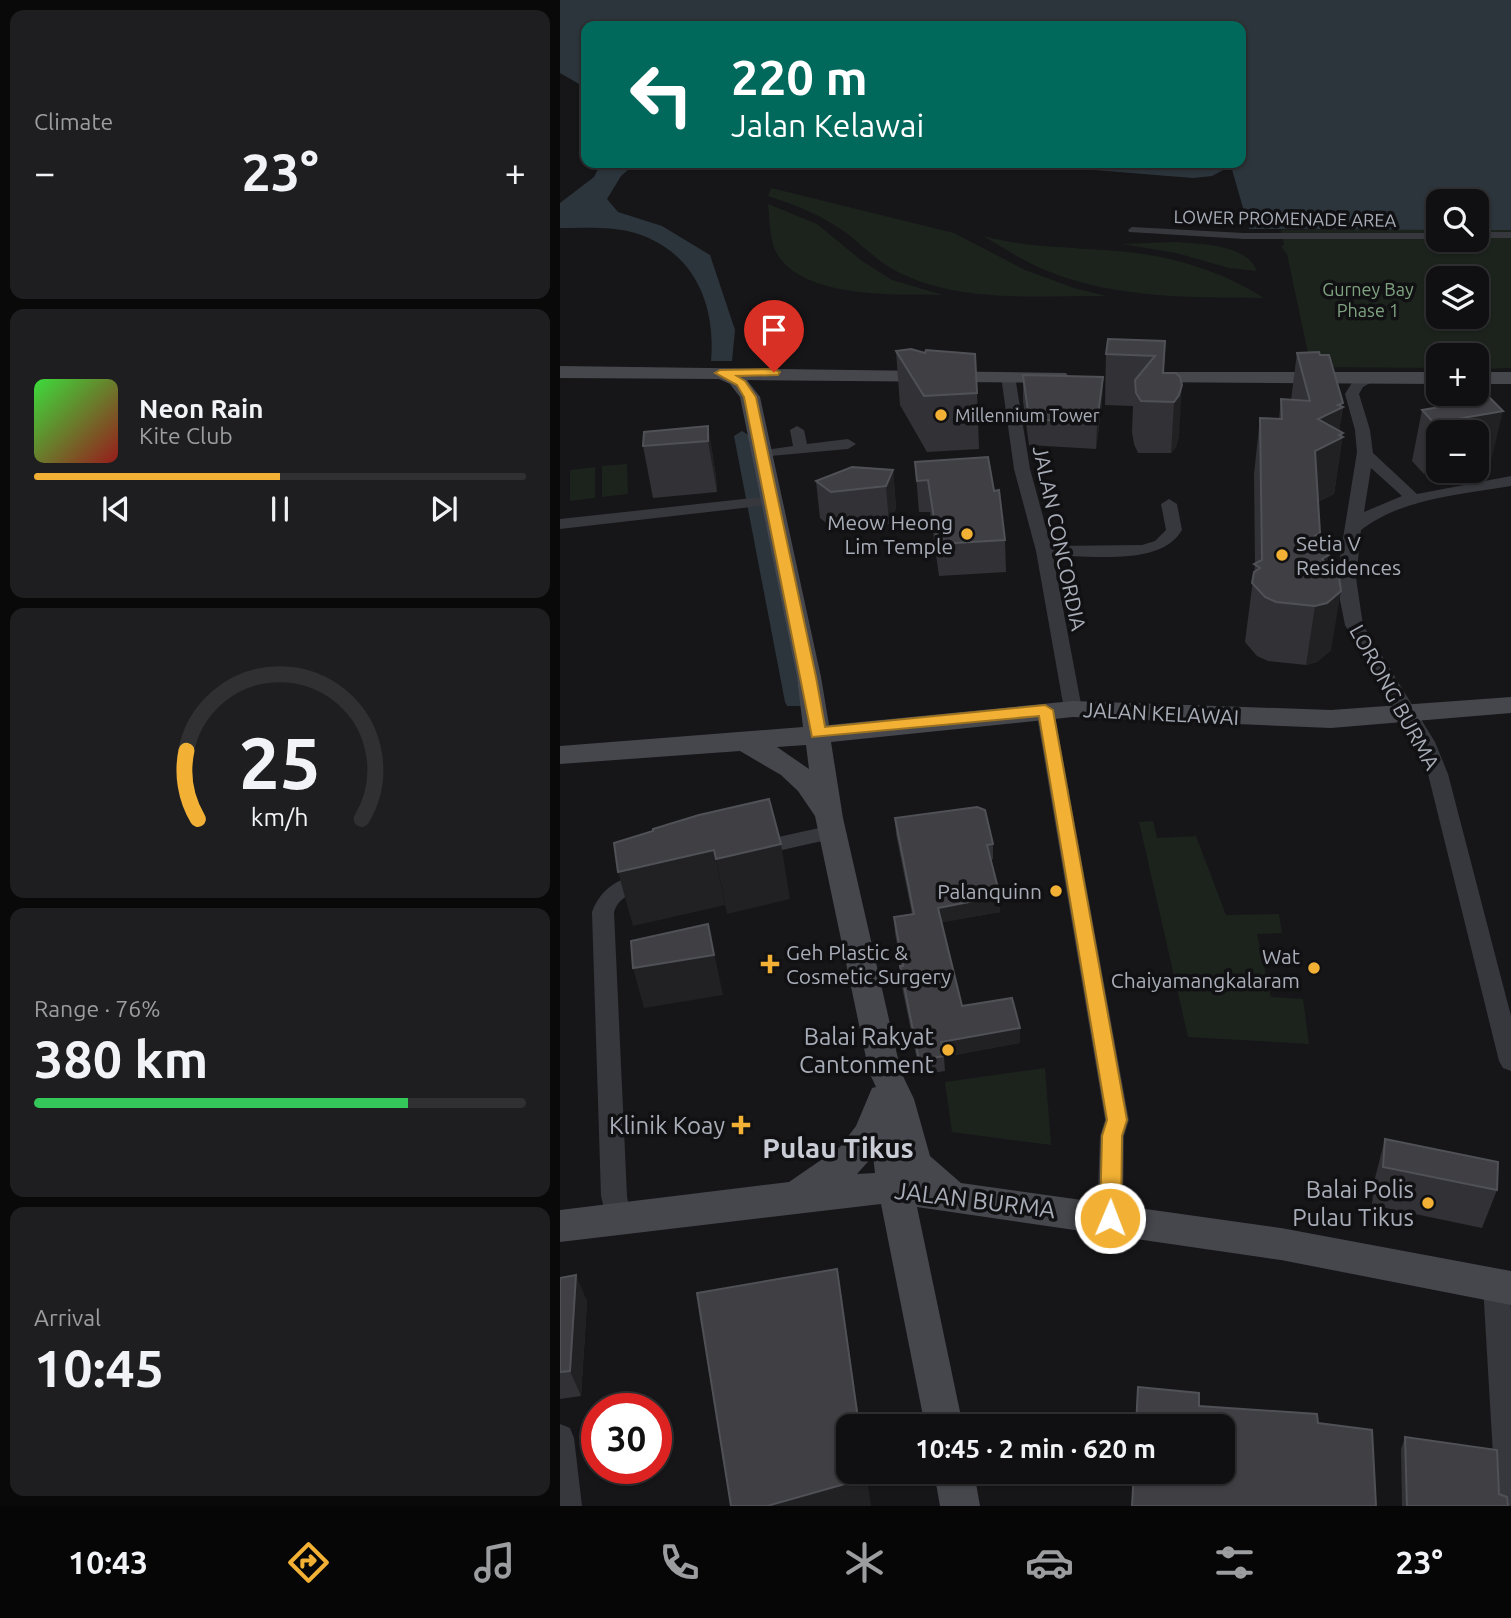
<!DOCTYPE html>
<html lang="en">
<head>
<meta charset="utf-8">
<style>
	body { margin:0; font-family:Ubuntu,sans-serif; background:#1e1e20; color:#f1f3f6; height:100vh; display:flex; flex-direction:column; font-size:26px; white-space:nowrap }
	* { box-sizing:border-box; margin:0 }
	p { font-size:23px; color:#9c9d9f }
	.icon { flex:none; width:38px; height:38px; fill:none; stroke:currentColor; stroke-width:2; stroke-linecap:round; stroke-linejoin:round }
	.map { position:relative; flex:1; overflow:hidden }
	.details { display:flex; flex-direction:column; gap:10px; padding:10px; background:#09090a; width:560px }
	.details>* { flex:none }
	.guide { position:absolute; left:21px; top:21px; width:665px; height:147px; border-radius:14px; box-shadow:0 2px 5px #0004,0 0 0 2px #303032; background:#00695c; color:#fff; overflow:hidden }
	.fabs { position:absolute; left:866px; top:189px; display:grid; gap:14px }
	.fabs a { display:grid; place-items:center; width:63px; height:63px; border-radius:14px; background:#101012; box-shadow:0 2px 5px #0004,0 0 0 2px #303032; font-size:35px }
	.speed { position:absolute; left:21px; top:1393px; display:flex; gap:14px; font-size:35px; font-weight:700; text-align:center }
	.speed>* { display:grid; place-content:center; width:91px; height:91px; border-radius:50%; background:#101012; box-shadow:0 2px 5px #0004,0 0 0 2px #303032; line-height:1 }
	.speed .limit { border:10px solid #d22; background:#fff; color:#111 }
	.pin { position:absolute; display:grid; place-items:center; width:60px; height:60px; color:#fff; margin:-72px -30px; border-radius:50% 50% 50% 0; rotate:-45deg; box-shadow:0 0 7px #0007 }
	.pin .icon { rotate:45deg }
	.me { position:absolute; width:77px; margin:-38px; rotate:1deg; stroke-linejoin:round; filter:drop-shadow(0 0 5px #0008) }
	.turn { display:flex; align-items:center; gap:24px; height:147px; padding:0 35px; font-size:32px }
	.turn .icon { width:91px; height:91px; stroke-width:2.5 }
	.turn b { display:block; font-size:49px; line-height:60px }
	.big { font-size:52px; font-weight:700; line-height:1.1 }
	.details .widget { flex:1; display:flex; flex-direction:column; justify-content:center; gap:10px; min-width:0; padding:0 24px; border-radius:14px; background:#1e1e20 }
	.details .dial { align-items:center; gap:0 }
	.dial svg { height:182px; overflow:visible; fill:none; stroke:#303032; stroke-width:7; stroke-linecap:round; text-anchor:middle }
	.dial text { fill:#f1f3f6; stroke:none }
	.song { display:flex; align-items:center; gap:21px }
	.cover { width:84px; height:84px; border-radius:10px; background:linear-gradient(135deg,hsl(120 70% 55%),hsl(0 70% 35%)) }
	.played { height:7px; border-radius:4px; background:linear-gradient(90deg,#f2b134 50%,#303032 50%) }
	.keys { display:flex; justify-content:space-around; direction:ltr }
	.heat { display:flex; justify-content:space-between; align-items:center; font-size:38px; direction:ltr }
	.charge { height:10px; border-radius:5px; background:linear-gradient(90deg,#34c759 76%,#303032 0) }
	.trip { position:absolute; left:276px; top:1414px; width:399px; height:70px; border-radius:14px; background:#101012; box-shadow:0 2px 5px #0004,0 0 0 2px #303032; font-weight:700; line-height:70px; text-align:center }
	.tab-bar { display:flex; height:112px; justify-content:space-around; align-items:center; background:#060607; color:#9c9d9f }
	.tab-bar .icon { width:49px; height:49px }
	.tab-bar .on { color:#f2b134 }
	.tab-bar b { font-size:32px; color:#f1f3f6 }
	main { display:flex; flex:1; min-height:0 }
	.map>svg:first-child { display:block }
	.green { fill:#1c231d; fill-rule:evenodd }
	.water { fill:#2c353c }
	.lines { fill:none; stroke-linecap:round; stroke-linejoin:round }
	.canal { fill:#2c353c; fill-rule:evenodd }
	.pedestrian { fill:#37383d; fill-rule:evenodd }
	.minor { fill:#37383d; fill-rule:evenodd }
	.secondary { fill:#45474d; fill-rule:evenodd }
	.wall { fill:#323236 }
	.shaded-wall { fill:#212124 }
	.building { fill:#3f3f44; stroke:#4f5156; stroke-width:2 }
	.route { fill:#f2b134; stroke:#9d7322; stroke-width:2 }
	.poi-dot { fill:#f2b134; stroke:#111113; stroke-width:2.5 }
	.labels { text-anchor:middle; dominant-baseline:central; stroke-width:7; stroke-linejoin:round; paint-order:stroke }
	.far-street-label { font-size:18px; fill:#a8adb8; stroke:#111113 }
	.far-park-label { font-size:18px; fill:#7fa381; stroke:#111113 }
	.far-poi-label { font-size:18px; fill:#a8adb8; stroke:#111113; text-anchor:start }
	.poi-label { font-size:21px; fill:#a8adb8; stroke:#111113; text-anchor:end }
	.street-label { font-size:21px; fill:#a8adb8; stroke:#111113 }
	.near-poi-label { font-size:24px; fill:#a8adb8; stroke:#111113; text-anchor:end }
	.near-street-label { font-size:24px; fill:#a8adb8; stroke:#111113 }
	.near-quarter-label { font-size:28px; font-weight:bold; fill:#c9ccd4; stroke:#111113 }
</style>
</head>
<body>
<main>
<section class="details">
<div class="widget"><p>Climate</p>
<div class="heat"><a>−</a><b class="big">23°</b><a>+</a></div>
</div>
<div class="widget">
<div class="song"><i class="cover"></i><div><b>Neon Rain</b><p>Kite Club</p></div></div>
<div class="played"></div>
<div class="keys"><svg class="icon" aria-label="previous" viewBox="0 0 24 24"><path d="M18 5L8 12l10 7zM5 5v14"/></svg><svg class="icon" aria-label="pause" viewBox="0 0 24 24"><path d="M8 5v14M16 5v14"/></svg><svg class="icon" aria-label="next" viewBox="0 0 24 24"><path d="M6 5l10 7-10 7zM19 5v14"/></svg></div>
</div>
<div class="widget dial"><svg viewBox="0 0 100 80">
<path d="M14 69A42 42 0 1 1 86 69"/>
<path d="M14 69A42 42 0 0 1 9 39" stroke="#f2b134"/>
<text x="50" y="56" font-size="32" font-weight="700">25</text>
<text x="50" y="72" font-size="11">km/h</text>
</svg></div>
<div class="widget"><p>Range · 76%</p><b class="big">380 km</b><div class="charge"></div></div>
<div class="widget"><p>Arrival</p><b class="big">10:45</b></div>
</section>
<div class="map">
<svg width="951" height="1506" viewBox="0 0 951 1506">
	<rect width="100%" height="100%" fill="#161618"/>
	<!-- green -->
	<g class="green">
		<path d="M 211,188 L 394,233 L 465,270 L 514,288 L 546,296 C 477,295 399,304 336,271 C 317,261 302,245 285,232 C 261,215 236,205 208,196 Z"/>
		<path d="M 208,204 L 257,224 L 302,261 L 332,280 L 383,295 C 337,294 249,299 219,257 C 209,243 210,220 208,204 Z"/>
		<path d="M 721,230 L 878,230 L 878,240 L 917,240 L 917,230 L 951,230 L 951,368 L 917,369 L 917,355 L 878,355 L 878,368 L 751,367 L 727,254 L 721,246 L 724,245 ZM 878,278 L 917,278 L 917,317 L 878,317 Z"/>
		<path d="M 423,236 C 468,248 511,247 557,251 C 609,255 660,270 704,298 C 632,297 558,299 490,272 C 467,263 445,249 423,236 Z"/>
		<path d="M 616,242 C 641,244 686,244 697,271 L 669,268 L 616,253 L 562,244 Z"/>
		<path d="M 67,464 L 68,494 L 42,497 L 42,466 Z"/>
		<path d="M 35,467 L 35,498 L 10,501 L 10,470 Z"/>
		<path d="M 593,821 L 597,838 L 636,836 L 666,915 L 719,914 L 722,933 L 697,934 L 711,997 L 743,999 L 749,1044 L 628,1037 L 579,822 Z"/>
		<path d="M 485,1068 L 491,1145 L 392,1132 L 385,1082 Z"/>
	</g>
	<!-- water -->
	<g class="water">
		<path d="M 0,0 L 951,0 L 951,230 L 917,230 L 917,201 L 878,201 L 878,230 L 689,229 L 671,166 L 652,176 L 633,178 L 448,163 L 681,163 L 681,26 L 26,26 L 26,88 L 0,73 Z"/>
		<path d="M 41,163 L 76,163 L 61,176 L 47,199 L 58,212 L 102,226 L 150,255 L 175,330 L 172,361 L 151,361 C 156,304 134,251 75,233 C 52,226 24,228 0,228 L 0,203 L 34,177 Z"/>
	</g>
	<g class="lines">
		<!-- canal -->
		<path class="canal" d="M 182,431 L 190,436 L 243,702 L 241,706 L 227,706 L 225,702 L 174,436 Z"/>
		<!-- pedestrian -->
		<g class="pedestrian">
			<path d="M 572,227 L 684,233 L 878,233 L 878,239 L 684,239 L 569,232 L 568,230 Z"/>
			<rect x="917" y="232" width="34" height="6"/>
		</g>
		<!-- minor -->
		<g class="minor">
			<path d="M 448,372 L 455,376 L 470,469 L 491,546 L 582,545 L 595,541 L 606,530 L 601,504 L 609,499 L 617,504 L 622,530 C 601,567 531,555 493,556 L 522,709 L 520,713 L 506,713 L 504,709 L 476,551 L 454,469 L 441,376 Z"/>
			<path d="M 810,375 L 817,379 L 803,387 L 799,394 L 810,430 L 813,453 L 857,494 L 951,476 L 951,486 C 899,495 843,498 801,530 L 796,578 L 803,625 L 875,742 L 888,774 L 951,1016 L 951,1071 L 943,1068 L 939,1061 L 868,774 L 855,742 L 785,625 L 780,600 L 780,557 L 797,452 L 795,430 L 785,394 L 793,381 ZM 811,468 L 842,496 L 804,512 Z"/>
			<path d="M 237,426 L 244,430 L 247,444 L 288,439 L 296,444 L 288,449 L 198,457 L 195,454 L 198,451 L 233,446 L 230,430 Z"/>
			<path d="M 212,496 L 220,501 L 218,504 L 0,529 L 0,519 Z"/>
			<path d="M 485,704 L 492,706 L 494,710 L 569,1120 L 564,1136 L 563,1218 L 559,1226 L 550,1229 L 541,1226 L 537,1218 L 540,1136 L 545,1120 L 476,710 L 478,706 Z"/>
			<path d="M 273,825 L 280,827 L 283,832 L 280,837 L 195,856 L 188,854 L 185,849 L 188,844 L 195,842 Z"/>
			<path d="M 85,871 L 92,874 L 95,879 C 87,895 62,888 54,912 L 67,1196 L 71,1220 L 67,1228 L 58,1231 L 49,1228 L 41,1196 L 32,912 C 42,886 60,879 85,871 Z"/>
			<path d="M 936,1273 L 945,1276 L 949,1285 L 951,1310 L 951,1506 L 936,1506 L 923,1285 L 927,1276 Z"/>
			<path d="M 0,1424 L 10,1428 L 14,1438 L 22,1506 L 0,1506 Z"/>
		</g>
		<!-- secondary -->
		<g class="secondary">
			<path d="M 0,366 L 506,373 L 509,377 L 499,383 L 187,380 L 200,397 L 261,677 L 269,725 L 513,701 L 771,710 L 951,697 L 951,713 L 771,728 L 513,717 L 271,742 L 283,818 L 341,1072 L 354,1099 L 370,1156 L 401,1183 L 721,1228 L 951,1271 L 951,1305 L 721,1260 L 357,1207 L 403,1426 L 365,1426 L 321,1204 L 0,1242 L 0,1210 L 229,1182 L 280,1147 L 296,1126 L 312,1088 L 316,1087 L 309,1072 L 255,816 L 238,791 L 221,775 L 180,751 L 0,764 L 0,746 L 243,727 L 237,677 L 180,397 L 170,384 L 159,379 L 0,378 ZM 246,745 L 249,769 L 217,747 ZM 313,1156 L 315,1173 L 297,1174 Z"/>
			<path d="M 586,372 L 878,372 L 878,384 L 579,382 L 576,378 Z"/>
			<rect x="917" y="372" width="34" height="12"/>
			<path d="M 374,1472 L 414,1472 L 420,1506 L 380,1506 Z"/>
		</g>
	</g>
	<!-- wall -->
	<g class="wall">
		<path d="M 605,341 L 603,373 L 616,373 L 619,436 L 616,447 L 611,453 L 578,453 L 574,444 L 572,432 L 573,406 L 545,405 L 546,354 Z"/>
		<path d="M 336,351 L 417,393 L 419,449 L 367,452 L 340,405 Z"/>
		<path d="M 737,353 L 783,407 L 779,431 L 783,433 L 774,494 L 758,502 L 760,533 L 759,542 L 764,552 L 767,565 L 771,650 L 757,662 L 746,665 L 708,661 L 697,656 L 685,642 L 695,564 L 694,474 L 700,418 L 719,419 L 721,399 L 731,400 Z"/>
		<path d="M 463,375 L 543,377 L 542,402 L 536,449 L 469,445 L 463,401 Z"/>
		<path d="M 890,403 L 931,461 L 864,474 L 852,461 L 862,410 L 889,405 Z"/>
		<path d="M 148,426 L 156,477 L 157,492 L 93,498 L 83,446 Z"/>
		<path d="M 355,462 L 434,491 L 445,540 L 446,572 L 379,576 L 370,512 L 359,512 Z"/>
		<path d="M 333,470 L 336,508 L 329,524 L 275,530 L 260,518 L 256,481 Z"/>
		<path d="M 335,818 L 433,844 L 433,859 L 431,860 L 440,896 L 440,912 L 382,922 L 402,1006 L 460,1028 L 460,1043 L 384,1057 L 385,1071 L 360,1075 L 341,982 L 340,966 L 341,966 L 335,933 L 334,917 L 352,914 L 336,834 Z"/>
		<path d="M 825,1139 L 937,1190 L 922,1228 L 812,1205 L 815,1178 Z"/>
		<path d="M 0,1278 L 27,1301 L 21,1396 L 0,1399 Z"/>
		<path d="M 845,1437 L 939,1494 L 948,1506 L 842,1506 L 841,1449 Z"/>
	</g>
	<!-- shaded-wall -->
	<g class="shaded-wall">
		<path d="M 543,377 L 542,402 L 536,449 L 537,423 Z"/>
		<path d="M 622,385 L 619,436 L 616,447 L 611,453 L 614,402 Z"/>
		<path d="M 783,403 L 778,440 L 779,435 L 783,433 L 774,494 L 747,508 L 758,419 Z"/>
		<path d="M 943,411 L 931,461 L 917,464 L 917,432 L 878,432 L 878,471 L 881,471 L 864,474 L 874,423 Z"/>
		<path d="M 148,426 L 156,477 L 157,492 L 148,441 Z"/>
		<path d="M 333,470 L 336,508 L 329,524 L 326,486 Z"/>
		<path d="M 760,533 L 751,591 L 751,538 Z"/>
		<path d="M 765,546 L 763,558 L 769,555 L 761,604 L 781,591 L 771,650 L 757,662 L 746,665 L 755,606 L 760,549 Z"/>
		<path d="M 221,844 L 230,899 L 167,914 L 156,859 Z"/>
		<path d="M 154,850 L 165,905 L 73,926 L 58,872 Z"/>
		<path d="M 440,896 L 440,912 L 379,923 L 378,908 Z"/>
		<path d="M 148,924 L 163,995 L 84,1008 L 73,968 Z"/>
		<path d="M 460,1028 L 460,1043 L 384,1057 L 381,1042 Z"/>
		<path d="M 277,1269 L 283,1306 L 300,1426 L 299,1426 Z"/>
		<path d="M 16,1275 L 27,1301 L 21,1396 L 10,1371 Z"/>
		<path d="M 305,1472 L 306,1472 L 311,1506 L 207,1506 Z"/>
	</g>
	<!-- building -->
	<g class="building">
		<path d="M 548,339 L 605,341 L 603,373 L 616,373 L 620,377 L 622,385 L 619,395 L 614,402 L 581,401 L 576,393 L 575,380 L 595,356 L 546,354 Z"/>
		<path d="M 351,349 L 365,353 L 366,350 L 415,354 L 417,393 L 364,396 L 336,351 Z"/>
		<path d="M 759,352 L 760,355 L 769,355 L 783,403 L 778,405 L 783,407 L 758,419 L 783,433 L 779,435 L 783,437 L 755,451 L 760,533 L 751,538 L 765,546 L 760,549 L 769,555 L 762,559 L 779,577 L 781,591 L 767,603 L 755,606 L 716,602 L 705,597 L 692,583 L 694,572 L 700,568 L 694,564 L 702,560 L 700,418 L 722,419 L 721,399 L 750,401 L 737,353 Z"/>
		<path d="M 463,375 L 543,377 L 537,423 L 469,419 Z"/>
		<path d="M 928,396 L 943,411 L 874,423 L 862,410 L 892,405 L 890,403 Z"/>
		<path d="M 148,426 L 148,441 L 83,446 L 84,432 Z"/>
		<path d="M 428,457 L 434,491 L 439,490 L 445,540 L 378,544 L 368,480 L 357,481 L 355,462 Z"/>
		<path d="M 292,467 L 333,470 L 326,486 L 271,492 L 256,481 Z"/>
		<path d="M 209,799 L 221,844 L 156,859 L 154,850 L 58,872 L 54,843 L 93,831 L 93,829 L 139,815 Z"/>
		<path d="M 417,807 L 425,810 L 433,844 L 427,845 L 440,896 L 378,908 L 402,1006 L 452,998 L 460,1028 L 381,1042 L 384,1056 L 359,1060 L 340,966 L 343,966 L 334,917 L 354,914 L 335,818 Z"/>
		<path d="M 148,924 L 154,955 L 73,968 L 71,941 Z"/>
		<path d="M 825,1139 L 938,1162 L 937,1190 L 823,1167 Z"/>
		<path d="M 277,1269 L 299,1426 L 289,1426 L 289,1472 L 305,1472 L 306,1478 L 207,1506 L 171,1506 L 137,1293 Z"/>
		<path d="M 16,1275 L 10,1371 L 0,1372 L 0,1278 Z"/>
		<path d="M 578,1387 L 639,1393 L 639,1406 L 757,1414 L 758,1423 L 812,1430 L 816,1506 L 572,1506 L 574,1472 L 663,1472 L 663,1426 L 576,1426 Z"/>
		<path d="M 845,1437 L 937,1450 L 939,1494 L 947,1497 L 948,1506 L 847,1506 Z"/>
	</g>
	<!-- route -->
	<path class="route" d="M 214,369 L 220,372 L 218,375 L 177,376 L 185,381 L 196,397 L 256,677 L 265,727 L 485,705 L 493,710 L 567,1120 L 562,1136 L 561,1218 L 558,1225 L 550,1227 L 543,1225 L 540,1218 L 542,1136 L 547,1120 L 479,716 L 252,737 L 184,397 L 177,385 L 155,373 L 160,370 Z"/>
	<!-- markers -->
	<g class="poi-dot">
		<circle cx="381" cy="415" r="7"/>
		<circle cx="407" cy="534" r="7"/>
		<circle cx="722" cy="555" r="7"/>
		<circle cx="496" cy="891" r="7"/>
		<path d="M206.5 953.5h7v7h7v7h-7v7h-7v-7h-7v-7h7z"/>
		<circle cx="754" cy="968" r="7"/>
		<circle cx="388" cy="1050" r="7"/>
		<path d="M177.5 1114.5h7v7h7v7h-7v7h-7v-7h-7v-7h7z"/>
		<circle cx="868" cy="1203" r="7"/>
	</g>
	<g class="labels">
		<!-- far-street labels -->
		<g class="far-street-label">
			<text transform="translate(725 218) rotate(1)">LOWER PROMENADE AREA</text>
		</g>
		<!-- far-park labels -->
		<g class="far-park-label">
			<text x="808" y="289">Gurney Bay<tspan x="808" dy="21">Phase 1</tspan></text>
		</g>
		<!-- far-poi labels -->
		<g class="far-poi-label">
			<text x="395" y="415">Millennium Tower</text>
		</g>
		<!-- poi labels -->
		<g class="poi-label">
			<text x="393" y="522">Meow Heong<tspan x="393" dy="24">Lim Temple</tspan></text>
			<text x="736" y="543" text-anchor="start">Setia V<tspan x="736" dy="24">Residences</tspan></text>
			<text x="482" y="891">Palanquinn</text>
			<text x="226" y="952" text-anchor="start">Geh Plastic &amp;<tspan x="226" dy="24">Cosmetic Surgery</tspan></text>
			<text x="740" y="956">Wat<tspan x="740" dy="24">Chaiyamangkalaram</tspan></text>
		</g>
		<!-- street labels -->
		<g class="street-label">
			<text transform="translate(500 538) rotate(78)">JALAN CONCORDIA</text>
			<text transform="translate(835 697) rotate(61)">LORONG BURMA</text>
			<text transform="translate(601 713) rotate(3)">JALAN KELAWAI</text>
		</g>
		<!-- near-poi labels -->
		<g class="near-poi-label">
			<text x="374" y="1036">Balai Rakyat<tspan x="374" dy="28">Cantonment</tspan></text>
			<text x="165" y="1125">Klinik Koay</text>
			<text x="854" y="1189">Balai Polis<tspan x="854" dy="28">Pulau Tikus</tspan></text>
		</g>
		<!-- near-street labels -->
		<g class="near-street-label">
			<text transform="translate(415 1200) rotate(7)">JALAN BURMA</text>
		</g>
		<!-- near-quarter labels -->
		<g class="near-quarter-label">
			<text x="278" y="1147">Pulau Tikus</text>
		</g>
	</g>
</svg>
<div class="fabs">
<a><svg class="icon" aria-label="search" viewBox="0 0 24 24"><circle cx="10" cy="10" r="6"/><path d="M15 15l6 6"/></svg></a>
<a><svg class="icon" aria-label="layers" viewBox="0 0 24 24"><path d="M12 4l9 5-9 5-9-5zM3 14l9 5 9-5"/></svg></a>
<a>+</a>
<a>−</a>
</div>
<div class="speed"><div class="limit">30</div></div>
<div class="pin" style="left:214px;top:372px;background:#d93025"><svg class="icon" aria-label="arrive" viewBox="0 0 24 24"><path d="M6 21V4h12l-3 4 3 4H6"/></svg></div>
<svg class="me" style="left:550px;top:1218px" viewBox="-20 -20 40 40"><circle r="17" fill="#f2b134" stroke="#fff" stroke-width="3"/><path d="M0-11L8 9 0 5-8 9z" fill="#fff"/></svg>
<div class="trip">10:45 · 2 min · 620 m</div>
<div class="guide">
<div class="turn"><svg class="icon" aria-label="left" viewBox="0 0 24 24"><path d="M17 20v-9H6M10 6l-5 5 5 5"/></svg><div><b>220 m</b>Jalan Kelawai</div></div>
</div>
</div>
</main>
<nav class="tab-bar">
<b>10:43</b>
<svg class="icon on" aria-label="directions" viewBox="0 0 24 24"><path d="M12 3l9 9-9 9-9-9zM9 14v-3h6M13 9l2 2-2 2"/></svg>
<svg class="icon" aria-label="music" viewBox="0 0 24 24"><path d="M9 18V5l10-2v13"/><circle cx="6" cy="18" r="3"/><circle cx="16" cy="16" r="3"/></svg>
<svg class="icon" aria-label="phone" viewBox="0 0 24 24"><path d="M5 4h4l2 5-3 2q2 4 5 5l2-3 5 2v4C11 20 4 13 5 4z"/></svg>
<svg class="icon" aria-label="climate" viewBox="0 0 24 24"><path d="M12 3v18M4 7l16 10M4 17L20 7"/></svg>
<svg class="icon" aria-label="car" viewBox="0 0 24 24"><path d="M5 17H2v-5l4-1 3-4h7l3 4 3 1v5h-3M9 17h6M6 11h13"/><circle cx="7" cy="17" r="2"/><circle cx="17" cy="17" r="2"/></svg>
<svg class="icon" aria-label="filters" viewBox="0 0 24 24"><path d="M4 7h16M4 17h16"/><circle cx="9" cy="7" r="2"/><circle cx="15" cy="17" r="2"/></svg>
<b>23°</b>
</nav>
</body>
</html>
